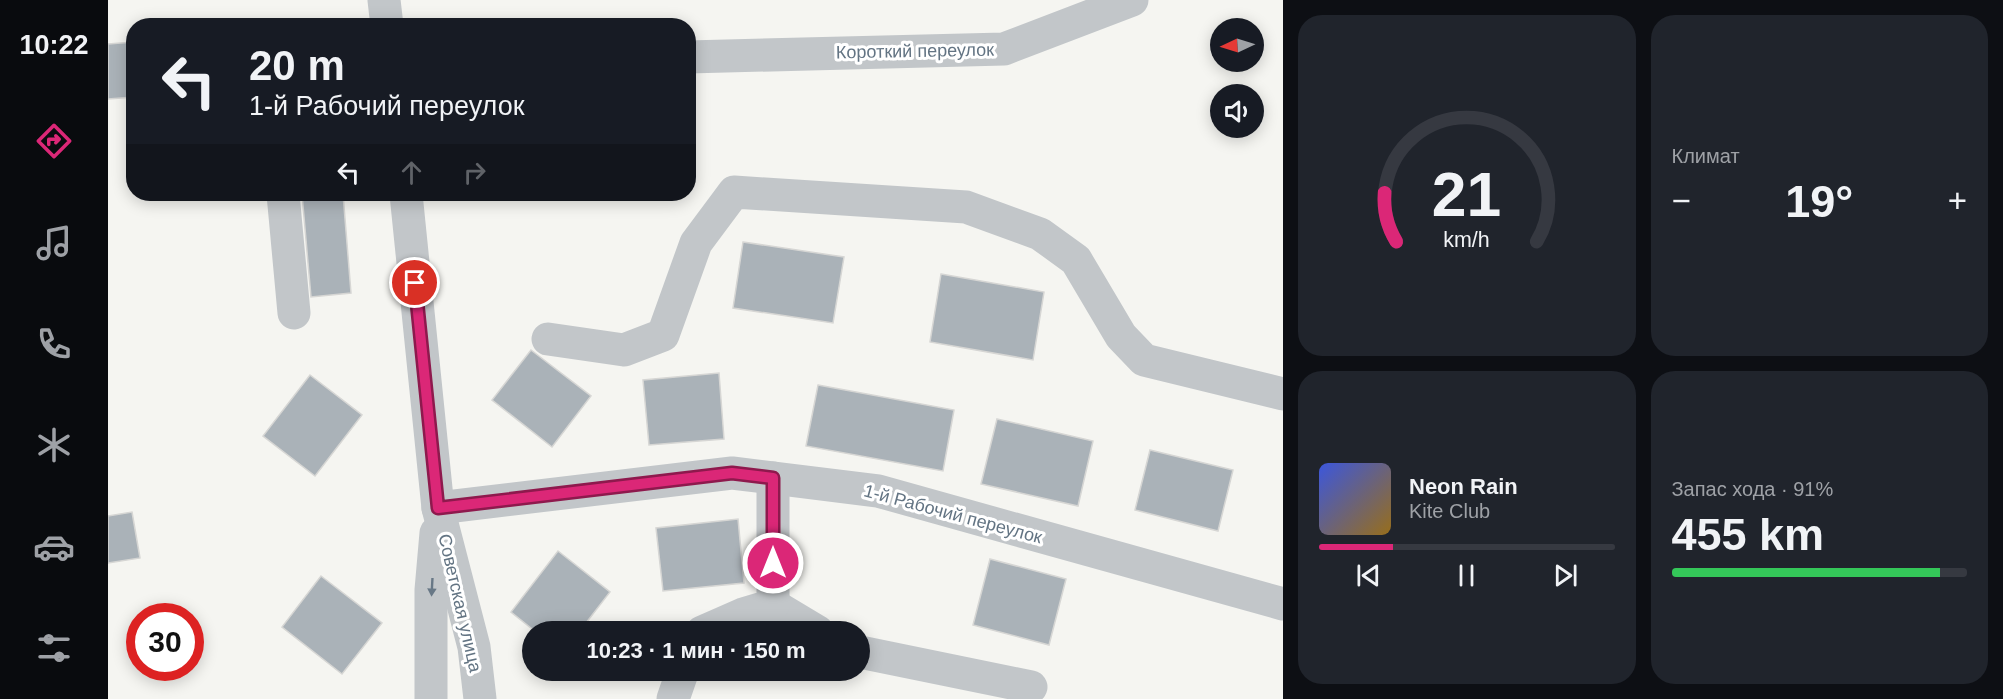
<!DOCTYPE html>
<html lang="ru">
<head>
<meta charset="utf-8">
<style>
	body { margin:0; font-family:Arial,sans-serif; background:#20242c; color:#f1f3f6; height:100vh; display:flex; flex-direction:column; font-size:22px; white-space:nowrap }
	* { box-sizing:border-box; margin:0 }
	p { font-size:20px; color:#9ea1a6 }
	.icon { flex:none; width:33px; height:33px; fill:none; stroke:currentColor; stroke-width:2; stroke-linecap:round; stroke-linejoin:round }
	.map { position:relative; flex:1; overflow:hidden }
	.sheet { display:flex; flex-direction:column; gap:15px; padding:15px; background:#0d0f14; width:720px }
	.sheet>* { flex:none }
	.guide { position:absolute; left:18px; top:18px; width:570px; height:183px; border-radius:24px; box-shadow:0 3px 15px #0003; background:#171b24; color:#f1f3f6; overflow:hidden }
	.needle { width:39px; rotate:266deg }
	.controls { position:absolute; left:1102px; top:18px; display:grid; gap:12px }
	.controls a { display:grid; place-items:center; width:54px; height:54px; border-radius:50%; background:#171b24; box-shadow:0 3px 15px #0003; font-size:30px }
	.speed { position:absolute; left:18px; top:603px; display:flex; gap:12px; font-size:30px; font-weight:700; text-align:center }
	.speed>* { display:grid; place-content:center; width:78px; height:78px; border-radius:50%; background:#171b24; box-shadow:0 3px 15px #0003; line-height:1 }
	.speed .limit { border:9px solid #d22; background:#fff; color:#111 }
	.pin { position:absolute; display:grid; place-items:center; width:51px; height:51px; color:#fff; margin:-26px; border:3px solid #fff; border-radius:50%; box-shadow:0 2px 6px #0007 }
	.me { position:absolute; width:66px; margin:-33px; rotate:0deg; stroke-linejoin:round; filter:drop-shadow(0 0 4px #0008) }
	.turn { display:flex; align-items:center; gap:21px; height:126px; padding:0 24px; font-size:27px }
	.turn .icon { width:78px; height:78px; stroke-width:2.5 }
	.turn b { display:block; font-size:42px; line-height:51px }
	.lanes { display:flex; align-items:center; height:57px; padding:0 24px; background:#0003; justify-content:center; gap:30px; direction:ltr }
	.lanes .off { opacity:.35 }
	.big { font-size:45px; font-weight:700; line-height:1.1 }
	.sheet .widget { flex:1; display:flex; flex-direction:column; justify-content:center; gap:9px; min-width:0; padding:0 21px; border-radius:24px; background:#20242c }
	.sheet .dial { align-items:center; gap:0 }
	.dial svg { height:156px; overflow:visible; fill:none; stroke:#363941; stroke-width:7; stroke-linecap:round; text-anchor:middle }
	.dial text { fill:#f1f3f6; stroke:none }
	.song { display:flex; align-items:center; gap:18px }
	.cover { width:72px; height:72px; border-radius:9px; background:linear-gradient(135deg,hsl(230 70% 55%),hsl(40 70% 35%)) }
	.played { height:6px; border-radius:3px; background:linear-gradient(90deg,#db2777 25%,#363941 25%) }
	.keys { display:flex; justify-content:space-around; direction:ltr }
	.heat { display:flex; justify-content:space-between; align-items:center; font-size:33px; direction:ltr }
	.charge { height:9px; border-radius:4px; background:linear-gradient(90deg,#34c759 91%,#363941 0) }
	.sheet .tiles { flex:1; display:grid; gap:15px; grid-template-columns:repeat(2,1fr) }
	.trip { position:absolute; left:414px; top:621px; width:348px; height:60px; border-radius:30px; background:#171b24; box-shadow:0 3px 15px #0003; font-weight:700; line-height:60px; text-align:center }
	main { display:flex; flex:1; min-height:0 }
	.tabs { display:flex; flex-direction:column; width:108px; justify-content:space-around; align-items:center; background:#090b0e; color:#9ea1a6 }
	.tabs .icon { width:42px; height:42px }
	.tabs .active { color:#db2777 }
	.tabs b { font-size:27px; color:#f1f3f6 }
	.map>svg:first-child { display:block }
	.building { fill:#aab2b8; stroke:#d6d6d4; stroke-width:1.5 }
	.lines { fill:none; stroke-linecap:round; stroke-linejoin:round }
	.minor { stroke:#c2c6c9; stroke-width:33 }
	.oneway { fill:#687886 }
	.route-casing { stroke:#8e194d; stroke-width:15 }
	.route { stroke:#db2777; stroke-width:10 }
	.labels { text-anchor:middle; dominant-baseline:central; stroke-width:6; stroke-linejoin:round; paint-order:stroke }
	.street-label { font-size:18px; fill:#637483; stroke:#fff }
</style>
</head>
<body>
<main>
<nav class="tabs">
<b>10:22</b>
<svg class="icon active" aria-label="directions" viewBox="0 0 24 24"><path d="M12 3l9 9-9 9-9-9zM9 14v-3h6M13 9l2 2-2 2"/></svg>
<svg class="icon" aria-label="music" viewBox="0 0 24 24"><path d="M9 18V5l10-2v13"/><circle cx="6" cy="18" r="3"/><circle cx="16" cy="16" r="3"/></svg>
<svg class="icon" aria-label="phone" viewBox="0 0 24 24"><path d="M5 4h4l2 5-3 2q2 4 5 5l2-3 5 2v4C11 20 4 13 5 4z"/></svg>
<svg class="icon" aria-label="climate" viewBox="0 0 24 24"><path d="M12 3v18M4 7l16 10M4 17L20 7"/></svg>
<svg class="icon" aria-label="car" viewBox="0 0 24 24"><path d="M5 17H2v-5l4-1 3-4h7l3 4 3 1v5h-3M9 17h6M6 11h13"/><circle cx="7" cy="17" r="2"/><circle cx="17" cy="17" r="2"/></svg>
<svg class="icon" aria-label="filters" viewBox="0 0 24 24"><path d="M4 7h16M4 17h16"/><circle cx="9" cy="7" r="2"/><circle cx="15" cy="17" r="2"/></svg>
</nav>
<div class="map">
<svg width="1175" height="699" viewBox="0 0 1175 699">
	<rect width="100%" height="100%" fill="#f5f5f1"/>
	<!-- building -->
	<g class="building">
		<path d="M 26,42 L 26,97 L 0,99 L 0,44 Z"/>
		<path d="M 194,194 L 235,194 L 243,293 L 203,297 Z"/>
		<path d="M 635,242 L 736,257 L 725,323 L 625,308 Z"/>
		<path d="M 833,274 L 936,292 L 925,360 L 822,342 Z"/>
		<path d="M 423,350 L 483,396 L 444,447 L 384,400 Z"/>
		<path d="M 611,373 L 616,439 L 541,445 L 535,380 Z"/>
		<path d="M 202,375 L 254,415 L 207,476 L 155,436 Z"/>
		<path d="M 710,385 L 846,410 L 835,471 L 698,446 Z"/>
		<path d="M 889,419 L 985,441 L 970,506 L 873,484 Z"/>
		<path d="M 1042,450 L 1125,470 L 1110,531 L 1027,510 Z"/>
		<path d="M 24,512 L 32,558 L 0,563 L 0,516 Z"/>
		<path d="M 630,519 L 636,583 L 555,591 L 548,528 Z"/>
		<path d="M 450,551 L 502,592 L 471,632 L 428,632 L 403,612 Z"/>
		<path d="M 882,559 L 958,579 L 941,645 L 865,625 Z"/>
		<path d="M 213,576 L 274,623 L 234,674 L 174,627 Z"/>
	</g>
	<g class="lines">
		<!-- minor -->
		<g class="minor">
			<path d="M 276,0 L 279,26"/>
			<path d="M 580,57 L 896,49 L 1024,0"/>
			<path d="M 175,194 L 186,313"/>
			<path d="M 298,194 L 330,508 L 366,647 L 372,699"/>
			<path d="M 440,339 L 516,350 L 555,335 L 588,243 L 626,192 L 858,207 L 932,234 L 968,260 L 1013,336 L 1036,360 L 1175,394"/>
			<path d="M 330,508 L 624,473 L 770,491 L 1175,604"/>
			<path d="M 665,605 L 710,632"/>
			<path d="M 594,632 L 635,614 L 665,605 L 665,478"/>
			<path d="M 752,652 L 923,687"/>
			<path d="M 323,699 L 323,590 L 328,533"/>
			<path d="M 565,699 L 575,670"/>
		</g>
	</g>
	<!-- one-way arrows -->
	<defs><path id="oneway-solid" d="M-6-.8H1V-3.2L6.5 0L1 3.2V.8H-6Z" transform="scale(1.5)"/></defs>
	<use class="oneway" href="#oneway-solid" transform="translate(324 587) rotate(93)"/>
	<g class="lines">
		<defs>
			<path id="route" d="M 307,283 L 330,508 L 624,473 L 665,478 L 665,563"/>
		</defs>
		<!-- route casing -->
		<use href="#route" class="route-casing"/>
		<!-- route -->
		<use href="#route" class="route"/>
	</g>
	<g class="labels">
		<!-- street labels -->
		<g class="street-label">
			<text transform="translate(807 51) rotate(-1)">Короткий переулок</text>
			<text transform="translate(845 514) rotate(15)">1-й Рабочий переулок</text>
			<text transform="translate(352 603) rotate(77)">Советская улица</text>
		</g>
	</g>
</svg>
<div class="controls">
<a><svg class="needle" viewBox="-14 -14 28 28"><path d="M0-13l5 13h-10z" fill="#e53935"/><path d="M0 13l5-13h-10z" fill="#9ea1a6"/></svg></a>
<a><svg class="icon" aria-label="sound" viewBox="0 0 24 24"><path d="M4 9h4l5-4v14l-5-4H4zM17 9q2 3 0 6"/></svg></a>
</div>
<div class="speed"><div class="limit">30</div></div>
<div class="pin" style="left:307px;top:283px;background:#d93025"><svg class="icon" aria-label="arrive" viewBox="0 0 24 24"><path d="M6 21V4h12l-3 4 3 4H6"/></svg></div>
<svg class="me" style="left:665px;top:563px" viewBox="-20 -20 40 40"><circle r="17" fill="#db2777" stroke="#fff" stroke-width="3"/><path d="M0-11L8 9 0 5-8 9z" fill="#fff"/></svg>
<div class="trip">10:23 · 1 мин · 150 m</div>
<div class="guide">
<div class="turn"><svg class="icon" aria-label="left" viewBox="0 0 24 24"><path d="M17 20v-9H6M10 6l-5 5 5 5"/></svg><div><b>20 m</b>1-й Рабочий переулок</div></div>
<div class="lanes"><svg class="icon" aria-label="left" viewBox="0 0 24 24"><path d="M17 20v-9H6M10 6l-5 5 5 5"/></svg><svg class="icon off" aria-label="ahead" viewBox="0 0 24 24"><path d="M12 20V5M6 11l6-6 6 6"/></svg><svg class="icon off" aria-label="right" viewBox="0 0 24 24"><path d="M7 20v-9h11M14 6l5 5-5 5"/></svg></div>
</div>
</div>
<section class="sheet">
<div class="tiles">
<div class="widget dial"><svg viewBox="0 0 100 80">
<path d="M14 69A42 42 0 1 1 86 69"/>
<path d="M14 69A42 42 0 0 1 8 44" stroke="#db2777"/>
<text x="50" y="56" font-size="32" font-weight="700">21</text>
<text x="50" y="72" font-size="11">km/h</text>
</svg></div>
<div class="widget"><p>Климат</p>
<div class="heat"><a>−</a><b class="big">19°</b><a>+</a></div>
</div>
<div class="widget">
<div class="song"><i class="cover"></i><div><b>Neon Rain</b><p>Kite Club</p></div></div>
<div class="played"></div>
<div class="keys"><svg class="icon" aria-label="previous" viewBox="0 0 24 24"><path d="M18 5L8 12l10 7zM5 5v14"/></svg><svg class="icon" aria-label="pause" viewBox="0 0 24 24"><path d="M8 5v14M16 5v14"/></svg><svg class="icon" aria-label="next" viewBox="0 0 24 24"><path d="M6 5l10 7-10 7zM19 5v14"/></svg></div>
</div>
<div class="widget"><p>Запас хода · 91%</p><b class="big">455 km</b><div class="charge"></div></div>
</div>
</section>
</main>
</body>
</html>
